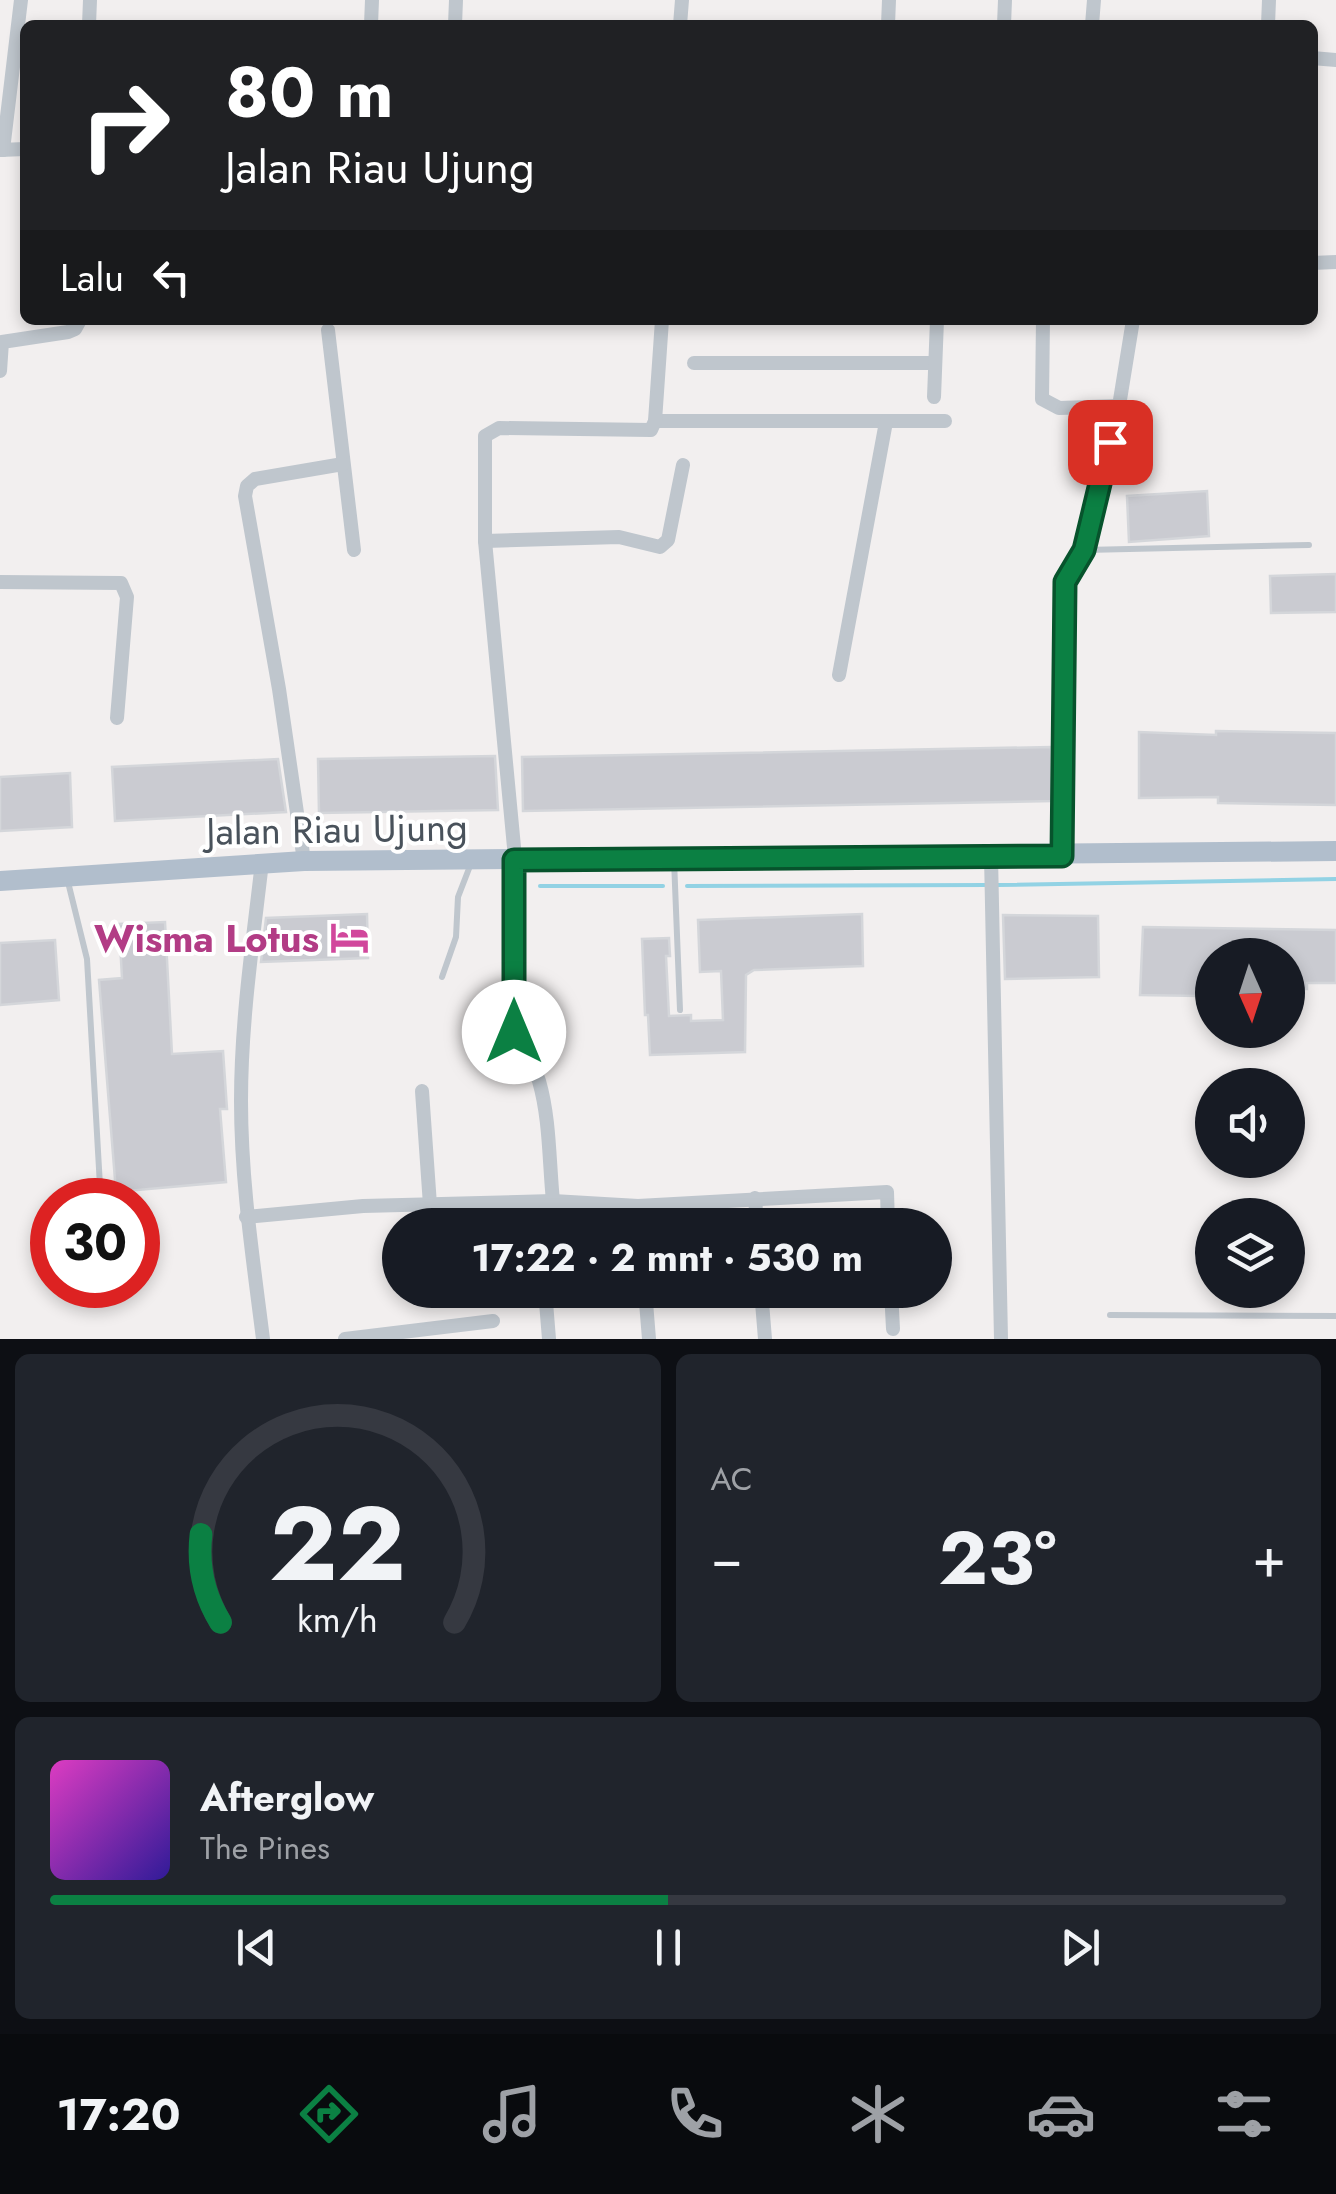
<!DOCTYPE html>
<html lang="id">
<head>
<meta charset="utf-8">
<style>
	body { margin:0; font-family:Jost,sans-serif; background:#20242c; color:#f1f3f6; height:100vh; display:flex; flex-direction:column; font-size:38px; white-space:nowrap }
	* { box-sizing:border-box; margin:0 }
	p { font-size:32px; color:#9ea1a6 }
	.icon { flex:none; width:55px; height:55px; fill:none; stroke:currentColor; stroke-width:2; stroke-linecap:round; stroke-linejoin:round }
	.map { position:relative; height:1339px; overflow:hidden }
	.details { display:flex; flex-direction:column; gap:15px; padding:15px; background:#0d0f14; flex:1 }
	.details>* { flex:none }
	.banner { position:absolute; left:20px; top:20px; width:1298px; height:305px; border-radius:15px; box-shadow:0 5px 15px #0003; background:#202124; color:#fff; overflow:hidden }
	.needle { width:65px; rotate:177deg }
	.controls { position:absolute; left:1195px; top:938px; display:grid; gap:20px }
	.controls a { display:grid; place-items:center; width:110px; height:110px; border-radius:50%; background:#171b24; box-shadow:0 5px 15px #0003; font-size:50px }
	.speed { position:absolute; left:30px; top:1178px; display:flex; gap:20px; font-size:50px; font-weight:700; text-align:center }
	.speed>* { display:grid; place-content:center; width:130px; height:130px; border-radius:50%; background:#171b24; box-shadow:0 5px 15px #0003; line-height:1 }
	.speed .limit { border:15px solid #d22; background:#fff; color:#111 }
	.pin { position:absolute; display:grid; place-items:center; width:85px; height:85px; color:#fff; margin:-42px; border-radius:20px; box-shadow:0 5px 15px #0006 }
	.me { position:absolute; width:110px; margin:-55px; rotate:0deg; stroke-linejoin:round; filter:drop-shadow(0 0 8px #0008) }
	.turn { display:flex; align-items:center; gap:35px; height:210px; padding:0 40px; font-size:45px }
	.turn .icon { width:130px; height:130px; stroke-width:2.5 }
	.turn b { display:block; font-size:70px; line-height:85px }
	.then { display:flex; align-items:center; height:95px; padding:0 40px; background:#0003; gap:20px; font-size:38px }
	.big { font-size:75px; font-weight:700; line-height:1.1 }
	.details .tile { flex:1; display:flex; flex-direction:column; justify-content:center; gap:15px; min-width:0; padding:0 35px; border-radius:15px; background:#20242c }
	.details .dial { align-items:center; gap:0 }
	.dial svg { height:260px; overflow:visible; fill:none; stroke:#363941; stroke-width:7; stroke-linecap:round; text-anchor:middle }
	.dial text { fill:#f1f3f6; stroke:none }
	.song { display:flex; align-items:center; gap:30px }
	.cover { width:120px; height:120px; border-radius:15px; background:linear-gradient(135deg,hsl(310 70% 55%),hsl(250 70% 35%)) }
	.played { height:10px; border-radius:5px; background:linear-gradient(90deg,#0b8043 50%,#363941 50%) }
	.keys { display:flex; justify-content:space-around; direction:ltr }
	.heat { display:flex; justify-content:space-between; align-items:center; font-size:55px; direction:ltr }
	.details .tiles { flex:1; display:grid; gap:15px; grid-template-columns:1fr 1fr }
	.tile:last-child { grid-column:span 2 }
	.trip { position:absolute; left:382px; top:1208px; width:570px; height:100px; border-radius:50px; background:#171b24; box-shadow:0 5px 15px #0003; font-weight:700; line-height:100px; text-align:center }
	.menu { display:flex; height:160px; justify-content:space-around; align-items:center; background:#090b0e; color:#9ea1a6 }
	.menu .icon { width:70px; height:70px }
	.menu .on { color:#0b8043 }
	.menu b { font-size:45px; color:#f1f3f6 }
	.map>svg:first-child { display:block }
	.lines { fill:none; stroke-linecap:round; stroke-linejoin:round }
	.stream { stroke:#92d2e4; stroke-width:4 }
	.building { fill:#cacbd1; stroke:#d4d6da; stroke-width:2.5 }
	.lane { stroke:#bfc6cd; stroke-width:6 }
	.street { stroke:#bfc6cd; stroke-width:14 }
	.primary { stroke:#b1becc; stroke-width:20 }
	.route-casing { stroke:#07532c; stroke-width:25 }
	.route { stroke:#0b8043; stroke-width:18 }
	.labels { text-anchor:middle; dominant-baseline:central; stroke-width:8; stroke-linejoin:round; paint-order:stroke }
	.street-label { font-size:38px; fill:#49525b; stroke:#fff }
	.hotel-label { font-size:38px; font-weight:bold; fill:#b23c85; stroke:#fff; text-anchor:end }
</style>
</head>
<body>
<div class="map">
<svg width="1336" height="1339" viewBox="0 0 1336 1339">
	<rect width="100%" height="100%" fill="#f2efef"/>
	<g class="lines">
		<!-- stream -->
		<g class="stream">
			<path d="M 997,885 L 1336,879"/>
			<path d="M 540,886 L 663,886"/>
			<path d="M 687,886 L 987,885"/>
		</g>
	</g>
	<!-- building -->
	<g class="building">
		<path d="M 1207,491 L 1209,536 L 1129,542 L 1127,496 Z"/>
		<path d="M 1336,574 L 1336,612 L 1271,613 L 1270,576 Z"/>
		<path d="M 1216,731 L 1336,733 L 1336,805 L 1218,803 L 1218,797 L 1139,798 L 1139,732 L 1216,735 Z"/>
		<path d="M 1051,747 L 1052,801 L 523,811 L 522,757 Z"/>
		<path d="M 495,756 L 498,810 L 319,813 L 318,759 Z"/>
		<path d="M 278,759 L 286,812 L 115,821 L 112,767 Z"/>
		<path d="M 70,773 L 72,827 L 0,831 L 0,777 Z"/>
		<path d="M 367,914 L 368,958 L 261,962 L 266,918 Z"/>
		<path d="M 862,914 L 863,966 L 754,970 L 746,975 L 745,1052 L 650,1055 L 648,1015 L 645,1015 L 642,939 L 669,938 L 670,956 L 666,956 L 669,1016 L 691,1015 L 691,1021 L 723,1020 L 721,971 L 700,972 L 698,920 Z"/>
		<path d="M 1003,915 L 1098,916 L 1099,977 L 1005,979 Z"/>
		<path d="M 165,922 L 172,1054 L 223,1051 L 227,1109 L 220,1109 L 226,1182 L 116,1192 L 99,980 L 122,978 L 119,924 Z"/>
		<path d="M 1143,927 L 1336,930 L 1336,983 L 1307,983 L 1307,989 L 1288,989 L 1288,955 L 1212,955 L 1212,989 L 1199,989 L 1199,996 L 1140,995 Z"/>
		<path d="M 55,940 L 59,1000 L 0,1005 L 0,943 Z"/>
	</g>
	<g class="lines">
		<!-- lane -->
		<g class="lane">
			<path d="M 1085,550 L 1309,545"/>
			<path d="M 674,860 L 680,1010"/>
			<path d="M 68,882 L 87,959 L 100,1186"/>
			<path d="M 442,977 L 456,937 L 458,897 L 470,866"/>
			<path d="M 1110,1315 L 1336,1316"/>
		</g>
		<!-- street -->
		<g class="street">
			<path d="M 89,25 L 90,0"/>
			<path d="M 371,25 L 372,0"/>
			<path d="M 455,25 L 456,0"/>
			<path d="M 680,25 L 682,0"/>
			<path d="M 888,25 L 889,0"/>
			<path d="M 1004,25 L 1005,0"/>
			<path d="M 1092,25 L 1094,0"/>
			<path d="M 1268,25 L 1269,0"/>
			<path d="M 1312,58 L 1336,60"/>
			<path d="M 0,150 L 25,149"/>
			<path d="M 3,150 L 21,0"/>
			<path d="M 1312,263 L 1336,262"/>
			<path d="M 1043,320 L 1042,399 L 1059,408 L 1119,406"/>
			<path d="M 328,330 L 354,550"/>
			<path d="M 694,363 L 935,363"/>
			<path d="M 0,371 L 2,342 L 68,332 L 75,329 L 80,320"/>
			<path d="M 934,397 L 937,320"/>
			<path d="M 655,421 L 945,421"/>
			<path d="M 485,541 L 619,537 L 660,547 L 668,540 L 683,465"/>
			<path d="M 0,582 L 121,583 L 127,597 L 117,718"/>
			<path d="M 839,675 L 886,422"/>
			<path d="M 991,856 L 1001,1339"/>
			<path d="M 1062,856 L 1065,582 L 1084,550 L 1119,406 L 1133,320"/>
			<path d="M 304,861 L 279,689 L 245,496 L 247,486 L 255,479 L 343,464"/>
			<path d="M 262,862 C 253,941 241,1021 241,1101 C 241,1181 253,1259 263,1339"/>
			<path d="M 422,1091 L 430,1205"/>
			<path d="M 755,1198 L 757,1225"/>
			<path d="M 246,1217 L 363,1206 L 553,1201 L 638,1206 L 887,1192 L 888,1225"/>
			<path d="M 540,1225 L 539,1217 L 553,1201 C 549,1162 550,1119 539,1081 C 534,1063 520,1050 514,1032 L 514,847 L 485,541 L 485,436 L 499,428 L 651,430 L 655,421 L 662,320"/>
			<path d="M 545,1290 L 549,1339"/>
			<path d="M 645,1290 L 649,1339"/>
			<path d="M 761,1290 L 765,1339"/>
			<path d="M 891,1290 L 893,1329"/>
			<path d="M 345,1339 L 493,1321"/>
		</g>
		<!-- primary -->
		<path class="primary" d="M 0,881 L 304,861 L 1336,851"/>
	</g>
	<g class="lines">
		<defs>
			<path id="route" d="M 514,1032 L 514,860 L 1062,856 L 1065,582 L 1084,550 L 1110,442"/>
		</defs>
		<!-- route casing -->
		<use href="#route" class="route-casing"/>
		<!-- route -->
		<use href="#route" class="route"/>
	</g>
	<!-- icons -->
	<defs>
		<symbol id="hotel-bare" viewBox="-9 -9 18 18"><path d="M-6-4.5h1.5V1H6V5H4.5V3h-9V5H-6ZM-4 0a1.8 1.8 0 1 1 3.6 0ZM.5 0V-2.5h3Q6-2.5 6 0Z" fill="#d1479c" stroke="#fff" stroke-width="2.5" paint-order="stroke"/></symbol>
	</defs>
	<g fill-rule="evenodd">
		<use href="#hotel-bare" x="322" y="910" width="55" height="55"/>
	</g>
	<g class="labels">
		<!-- street labels -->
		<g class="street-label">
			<text transform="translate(337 829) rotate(-1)">Jalan Riau Ujung</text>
		</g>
		<!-- hotel labels -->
		<g class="hotel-label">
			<text x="319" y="938">Wisma Lotus</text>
		</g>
	</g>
</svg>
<div class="controls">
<a><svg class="needle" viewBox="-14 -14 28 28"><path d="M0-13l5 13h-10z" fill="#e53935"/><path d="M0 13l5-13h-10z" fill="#9ea1a6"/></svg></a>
<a><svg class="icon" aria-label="sound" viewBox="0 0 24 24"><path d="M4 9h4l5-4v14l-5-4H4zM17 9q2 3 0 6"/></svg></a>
<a><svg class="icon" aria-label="layers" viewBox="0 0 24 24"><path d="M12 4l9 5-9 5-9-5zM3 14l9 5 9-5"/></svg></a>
</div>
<div class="speed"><div class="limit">30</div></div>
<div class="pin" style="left:1110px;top:442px;background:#d93025"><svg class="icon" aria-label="arrive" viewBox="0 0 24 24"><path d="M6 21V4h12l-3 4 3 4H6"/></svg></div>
<svg class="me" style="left:514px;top:1032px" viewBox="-20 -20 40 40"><circle r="19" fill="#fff"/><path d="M0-13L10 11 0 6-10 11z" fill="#0b8043"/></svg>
<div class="trip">17:22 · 2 mnt · 530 m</div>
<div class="banner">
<div class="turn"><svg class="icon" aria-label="right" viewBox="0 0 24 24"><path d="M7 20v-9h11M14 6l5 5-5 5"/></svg><div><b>80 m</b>Jalan Riau Ujung</div></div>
<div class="then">Lalu<svg class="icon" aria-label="left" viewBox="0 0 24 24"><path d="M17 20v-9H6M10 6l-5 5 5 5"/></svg></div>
</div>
</div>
<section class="details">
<div class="tiles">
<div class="tile dial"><svg viewBox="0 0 100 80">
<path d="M14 69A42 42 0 1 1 86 69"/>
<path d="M14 69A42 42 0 0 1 8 42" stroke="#0b8043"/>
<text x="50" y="56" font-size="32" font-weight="700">22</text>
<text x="50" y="72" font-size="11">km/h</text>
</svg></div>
<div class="tile"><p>AC</p>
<div class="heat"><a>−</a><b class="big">23°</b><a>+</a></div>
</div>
<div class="tile">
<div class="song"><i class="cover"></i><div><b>Afterglow</b><p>The Pines</p></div></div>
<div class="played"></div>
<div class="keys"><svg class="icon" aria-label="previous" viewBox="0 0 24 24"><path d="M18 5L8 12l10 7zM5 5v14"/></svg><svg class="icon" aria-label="pause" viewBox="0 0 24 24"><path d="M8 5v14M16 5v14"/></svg><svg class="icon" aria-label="next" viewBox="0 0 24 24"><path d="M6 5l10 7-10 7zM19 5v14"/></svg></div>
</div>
</div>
</section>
<nav class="menu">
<b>17:20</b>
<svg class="icon on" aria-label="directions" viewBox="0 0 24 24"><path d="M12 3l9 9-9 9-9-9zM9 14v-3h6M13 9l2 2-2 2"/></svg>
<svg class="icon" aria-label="music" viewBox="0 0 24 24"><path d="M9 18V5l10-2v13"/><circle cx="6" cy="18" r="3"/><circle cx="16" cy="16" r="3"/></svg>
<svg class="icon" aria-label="phone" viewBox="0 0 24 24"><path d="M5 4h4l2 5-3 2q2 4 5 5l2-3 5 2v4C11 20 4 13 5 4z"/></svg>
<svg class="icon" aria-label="climate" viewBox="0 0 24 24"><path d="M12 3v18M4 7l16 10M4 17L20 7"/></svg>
<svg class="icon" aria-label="car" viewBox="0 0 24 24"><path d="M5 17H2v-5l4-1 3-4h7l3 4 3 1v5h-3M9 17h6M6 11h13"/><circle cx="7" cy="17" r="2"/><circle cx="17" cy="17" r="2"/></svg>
<svg class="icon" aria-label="filters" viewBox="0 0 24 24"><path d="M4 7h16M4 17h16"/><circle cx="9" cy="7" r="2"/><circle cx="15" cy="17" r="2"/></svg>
</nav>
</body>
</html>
